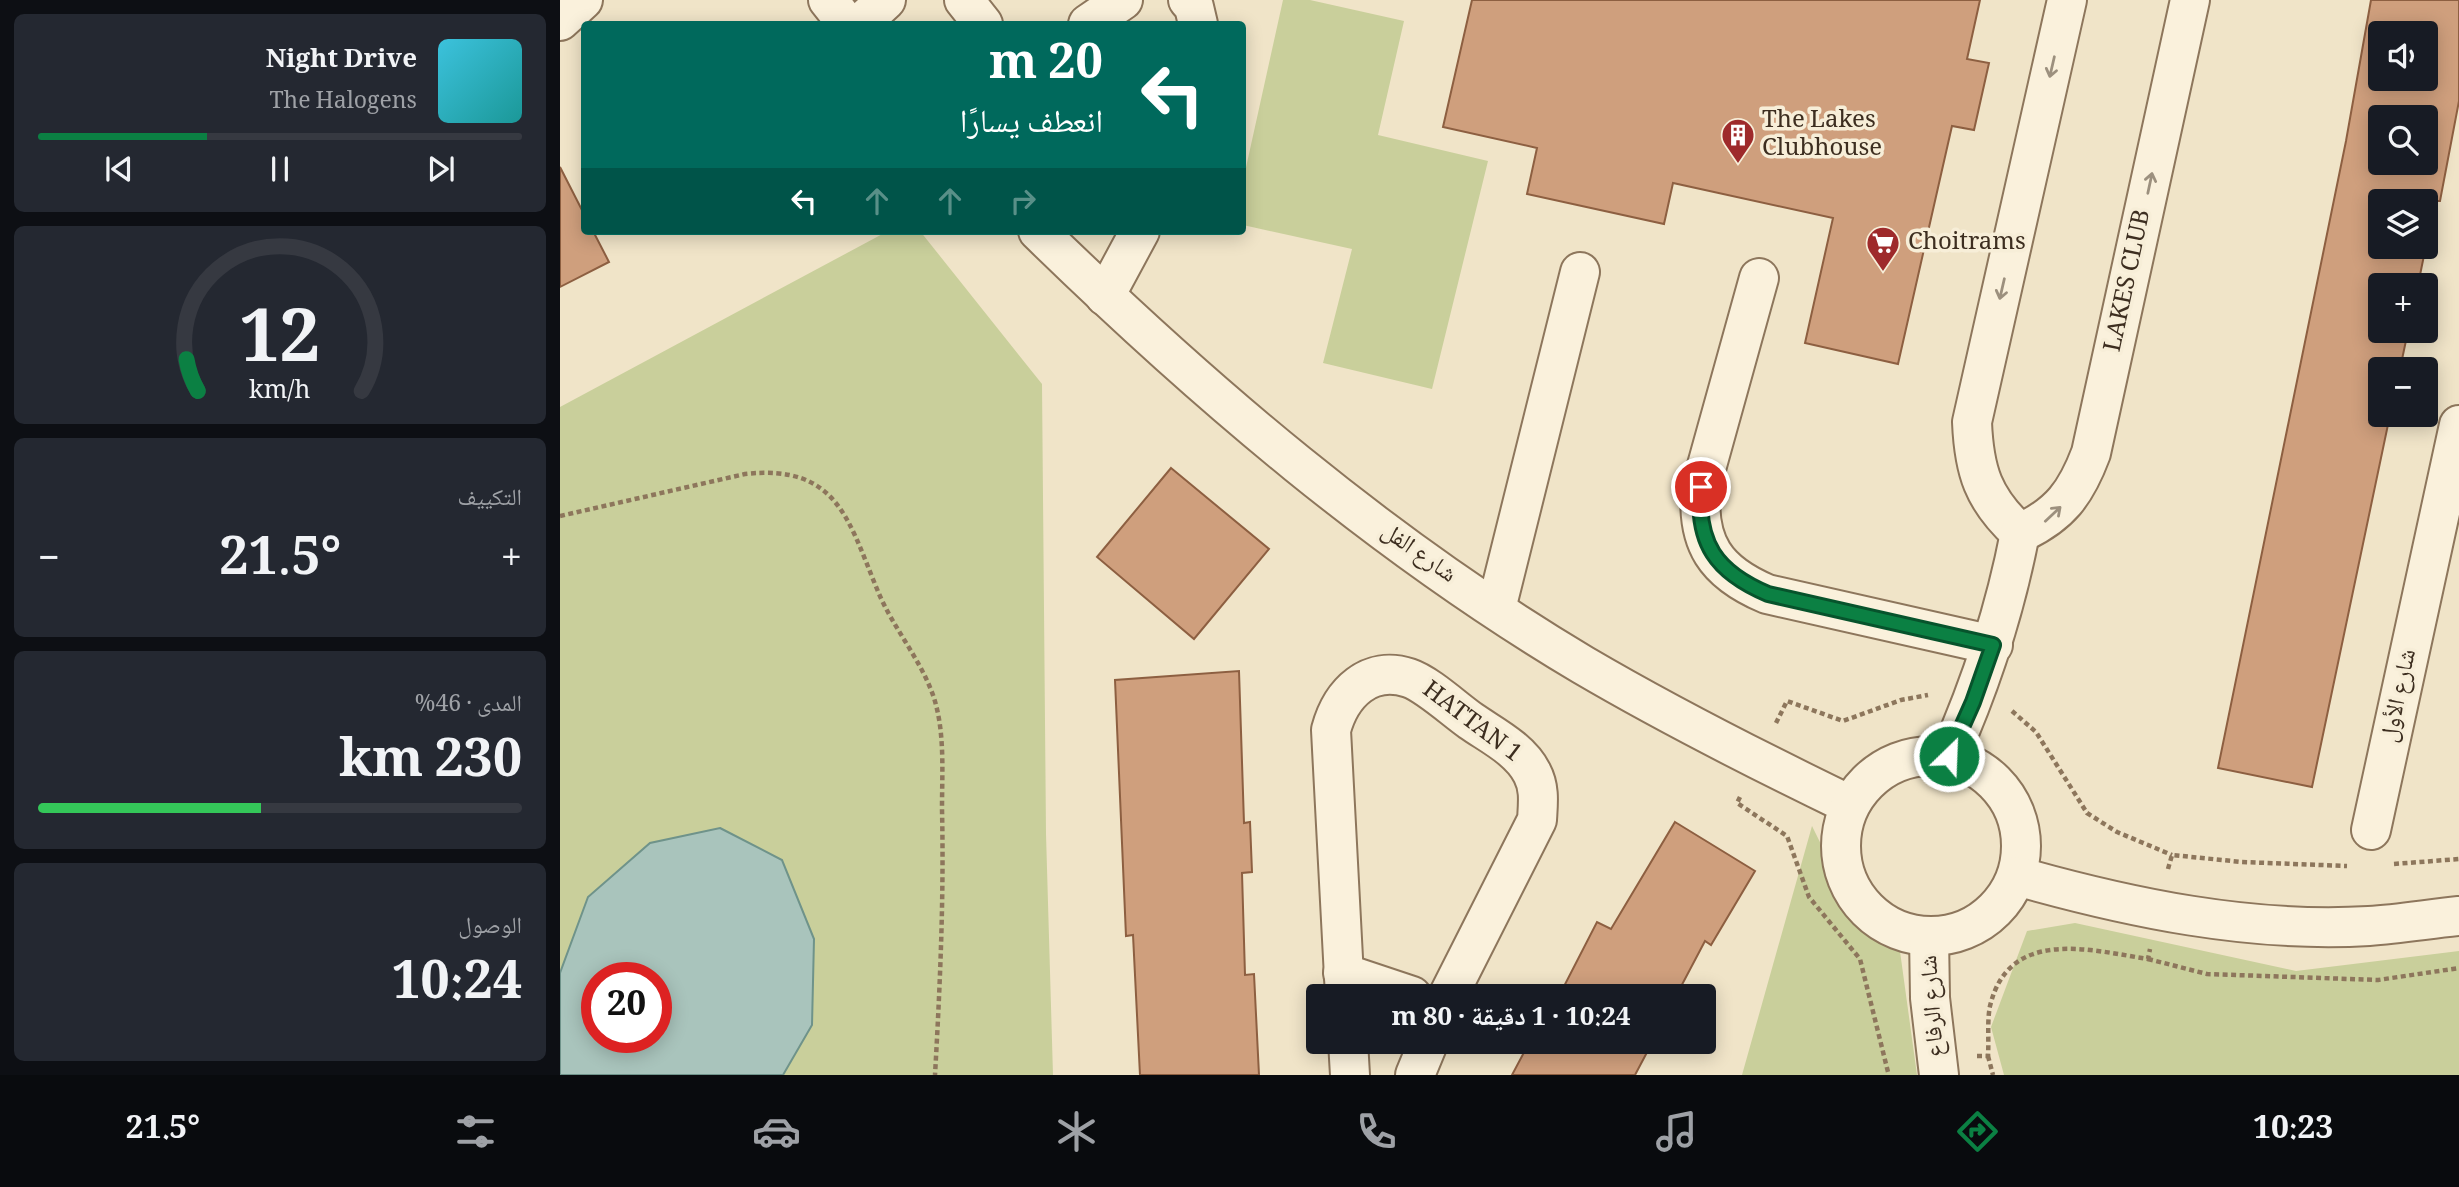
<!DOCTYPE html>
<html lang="ar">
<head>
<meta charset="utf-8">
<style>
	body { margin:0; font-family:Georgia,"Noto Naskh Arabic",serif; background:#242831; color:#f1f3f6; direction:rtl; height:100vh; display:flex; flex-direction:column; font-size:26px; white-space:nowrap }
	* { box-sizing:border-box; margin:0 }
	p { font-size:23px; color:#9ea1a6 }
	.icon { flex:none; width:38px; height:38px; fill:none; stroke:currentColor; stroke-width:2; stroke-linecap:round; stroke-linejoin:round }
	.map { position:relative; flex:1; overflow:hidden; direction:ltr }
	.panel { display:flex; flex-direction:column; gap:14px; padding:14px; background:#0d0f14; width:560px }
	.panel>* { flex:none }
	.guide { position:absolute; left:21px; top:21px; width:665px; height:214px; border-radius:7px; box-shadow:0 4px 18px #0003; direction:rtl; background:#00695c; color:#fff; overflow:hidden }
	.fabs { position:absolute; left:1808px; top:21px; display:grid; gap:14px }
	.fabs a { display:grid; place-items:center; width:70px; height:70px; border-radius:7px; background:#171b24; box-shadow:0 4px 18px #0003; font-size:35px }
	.speed { position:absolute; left:21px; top:962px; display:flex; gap:14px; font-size:35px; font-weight:700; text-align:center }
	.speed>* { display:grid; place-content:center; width:91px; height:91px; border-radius:50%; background:#171b24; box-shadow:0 4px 18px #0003; line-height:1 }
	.speed .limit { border:10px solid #d22; background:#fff; color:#111 }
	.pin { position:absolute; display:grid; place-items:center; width:60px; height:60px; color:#fff; margin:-30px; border:4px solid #fff; border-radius:50%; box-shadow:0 2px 7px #0007 }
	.me { position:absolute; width:77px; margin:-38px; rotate:24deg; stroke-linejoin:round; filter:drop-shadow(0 0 5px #0008) }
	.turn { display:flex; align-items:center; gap:24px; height:147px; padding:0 28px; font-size:32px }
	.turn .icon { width:91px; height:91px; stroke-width:2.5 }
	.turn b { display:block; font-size:49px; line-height:60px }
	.lanes { display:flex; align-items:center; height:66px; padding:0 28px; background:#0003; justify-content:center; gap:35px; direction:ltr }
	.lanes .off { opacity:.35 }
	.big { font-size:52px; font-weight:800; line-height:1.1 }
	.panel .card { flex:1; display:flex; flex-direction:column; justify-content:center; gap:10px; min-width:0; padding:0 24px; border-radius:10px; background:#242831 }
	.panel .dial { align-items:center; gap:0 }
	.dial svg { height:182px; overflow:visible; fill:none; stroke:#363941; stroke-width:7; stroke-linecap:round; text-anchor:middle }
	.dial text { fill:#f1f3f6; stroke:none }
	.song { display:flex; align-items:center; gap:21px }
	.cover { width:84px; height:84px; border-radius:10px; background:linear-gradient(135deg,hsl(190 70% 55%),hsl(180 70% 35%)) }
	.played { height:7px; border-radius:4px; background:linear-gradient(90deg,#0b8043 35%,#363941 35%) }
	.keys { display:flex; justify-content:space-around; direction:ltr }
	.heat { display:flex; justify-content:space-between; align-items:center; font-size:38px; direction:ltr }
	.charge { height:10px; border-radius:5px; background:linear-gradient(90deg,#34c759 46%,#363941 0) }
	.trip { position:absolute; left:746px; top:984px; width:410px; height:70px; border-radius:7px; background:#171b24; box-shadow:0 4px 18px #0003; font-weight:800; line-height:70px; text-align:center; direction:rtl }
	.tab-bar { display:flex; height:112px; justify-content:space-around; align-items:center; background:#090b0e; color:#9ea1a6 }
	.tab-bar .icon { width:49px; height:49px }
	.tab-bar .selected { color:#0b8043 }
	.tab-bar b { font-size:32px; color:#f1f3f6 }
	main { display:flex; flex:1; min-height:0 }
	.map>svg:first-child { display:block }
	.green { fill:#c9cf9b; fill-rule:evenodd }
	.water { fill:#a9c4bc; stroke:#6f938a; stroke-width:2; fill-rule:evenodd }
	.building { fill:#cf9f7d; stroke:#8d5f41; stroke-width:2; fill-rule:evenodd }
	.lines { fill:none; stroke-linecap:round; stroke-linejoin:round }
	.minor-casing { stroke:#8d765c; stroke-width:42 }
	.path { stroke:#8d765c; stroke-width:4.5; stroke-dasharray:5 3.5; stroke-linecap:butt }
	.minor { stroke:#faf1dc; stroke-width:38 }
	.oneway { stroke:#9c907e }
	.route-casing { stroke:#07532c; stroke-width:18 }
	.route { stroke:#0b8043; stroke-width:12 }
	.labels { text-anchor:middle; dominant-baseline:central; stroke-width:7; stroke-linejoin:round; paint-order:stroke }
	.poi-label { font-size:24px; fill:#3d2e20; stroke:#f7eed8; text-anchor:start }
	.street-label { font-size:24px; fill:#3d2e20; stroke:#f7eed8 }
</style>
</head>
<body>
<main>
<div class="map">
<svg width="1899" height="1075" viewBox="0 0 1899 1075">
	<rect width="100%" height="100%" fill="#f0e4c8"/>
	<!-- green -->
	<g class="green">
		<path d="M 723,0 L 750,0 L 844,21 L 818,135 L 928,161 L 872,389 L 763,363 L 792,249 L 683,225 L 683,181 Z"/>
		<path d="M 328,231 L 360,231 L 482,384 L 486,834 L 493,1075 L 0,1075 L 0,407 ZM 37,978 L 96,978 L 96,1038 L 37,1038 Z"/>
		<path d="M 1252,826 L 1294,911 L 1339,944 L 1357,1075 L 1182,1075 Z"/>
		<path d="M 1515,923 L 1736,971 L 1899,951 L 1899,1075 L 1444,1075 L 1431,1027 L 1467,931 Z"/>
	</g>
	<!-- water -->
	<path class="water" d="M 160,828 L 222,860 L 254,939 L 252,1025 L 223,1075 L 0,1075 L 0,973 L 28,897 L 90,843 ZM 96,978 L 96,1038 L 37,1038 L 37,978 Z"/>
	<!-- building -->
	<g class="building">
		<path d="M 912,0 L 1420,0 L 1407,59 L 1429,63 L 1414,130 L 1392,126 L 1338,364 L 1245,343 L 1273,218 L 1113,183 L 1104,224 L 967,194 L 977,148 L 883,127 Z"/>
		<path d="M 1811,0 L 1899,0 L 1899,101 L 1880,201 L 1875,201 L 1858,285 L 1820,285 L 1820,331 L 1848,331 L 1840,369 L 1820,369 L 1820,415 L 1830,415 L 1752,787 L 1658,768 L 1786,141 ZM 1820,33 L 1866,33 L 1866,79 L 1820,79 ZM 1820,117 L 1866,117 L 1866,163 L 1820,163 ZM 1820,201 L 1866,201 L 1866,247 L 1820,247 Z"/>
		<path d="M 0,167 L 24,214 L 24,231 L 33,231 L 49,262 L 0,287 Z"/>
		<path d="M 611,468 L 709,549 L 634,639 L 537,557 Z"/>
		<path d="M 679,671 L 684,823 L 690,822 L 692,872 L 682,873 L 685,975 L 694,974 L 699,1075 L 580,1075 L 573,935 L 566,936 L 555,680 Z"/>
		<path d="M 1115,822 L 1195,871 L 1151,945 L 1145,941 L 1116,996 L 999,996 L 1037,922 L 1051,929 Z"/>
		<path d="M 970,1041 L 1093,1041 L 1075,1075 L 952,1075 Z"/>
	</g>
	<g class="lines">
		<defs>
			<g id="minor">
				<path d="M 268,0 L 287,24"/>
				<path d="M 404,0 L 423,24"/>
				<path d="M 628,0 L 634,7 L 638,24"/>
				<path d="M 1507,0 L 1412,422 C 1414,471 1423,499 1460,533 C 1500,515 1516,493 1531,453 L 1630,0"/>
				<path d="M 0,21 L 23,0"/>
				<path d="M 300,24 L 326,0"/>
				<path d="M 528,24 L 563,0"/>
				<path d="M 478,231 C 644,393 823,546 1023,665 C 1110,716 1199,761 1290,805"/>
				<path d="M 1199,278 L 1141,487 C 1136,543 1155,572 1207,594 L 1433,645"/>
				<path d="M 545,296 L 580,231"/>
				<path d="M 936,609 L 1020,272"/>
				<circle cx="1371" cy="846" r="90"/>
				<path d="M 1389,756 C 1421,684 1445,611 1460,533"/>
				<path d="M 1811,830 L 1899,425"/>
				<path d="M 1457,876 C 1570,908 1690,933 1809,926 C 1839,924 1869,919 1899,916"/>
				<path d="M 1369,936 L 1370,998 L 1379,1075"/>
				<path d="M 783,973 L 852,996"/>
				<path d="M 785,996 L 771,730 C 781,693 809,665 849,678 C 867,684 894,709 911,721 C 931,735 960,749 972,773 C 980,788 978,803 977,820 L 888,996"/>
				<path d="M 788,1041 L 790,1075"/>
				<path d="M 855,1075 L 869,1041"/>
			</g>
		</defs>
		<!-- minor casing -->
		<use href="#minor" class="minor-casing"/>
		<!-- path -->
		<g class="path">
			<path d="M 0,516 L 185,474 C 277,464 288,519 317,589 C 332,627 361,659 374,698 C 385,733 382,772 382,809 C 384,898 380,986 375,1075"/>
			<path d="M 1452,711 L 1476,732 L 1527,813 L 1557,832 L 1612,855"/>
			<path d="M 1216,723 L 1227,701 L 1283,721 L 1341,700 L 1368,695"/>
			<path d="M 1180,797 L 1177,803 L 1227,836 L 1249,897 L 1300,959 L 1328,1072"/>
			<path d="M 1834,864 L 1899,859"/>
			<path d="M 1608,869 L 1612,855 L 1682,862 L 1787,866"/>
			<path d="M 1588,959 L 1647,974 L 1818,980 L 1899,968"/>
			<path d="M 1417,1056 L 1428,1056 C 1429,1040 1427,1021 1430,1006 C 1449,927 1530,950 1588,959 L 1590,949"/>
			<path d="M 1428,1056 L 1433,1075"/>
		</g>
		<!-- minor -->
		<use href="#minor" class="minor"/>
	</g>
	<!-- one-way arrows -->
	<defs><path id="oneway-shaft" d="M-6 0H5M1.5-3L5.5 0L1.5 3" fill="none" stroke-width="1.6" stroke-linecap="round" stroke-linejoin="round" transform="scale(1.75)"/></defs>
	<g class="oneway">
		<use href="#oneway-shaft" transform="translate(1492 67) rotate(103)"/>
		<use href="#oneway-shaft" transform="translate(1590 183) rotate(-78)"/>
		<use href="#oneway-shaft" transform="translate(1442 289) rotate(103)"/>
		<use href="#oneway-shaft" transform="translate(1493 514) rotate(-43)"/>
	</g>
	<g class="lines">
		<defs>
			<path id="route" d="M 1141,487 C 1136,543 1156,572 1208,594 L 1433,645 L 1413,702 L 1389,756"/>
		</defs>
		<!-- route casing -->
		<use href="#route" class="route-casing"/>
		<!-- route -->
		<use href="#route" class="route"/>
	</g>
	<!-- icons -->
	<defs>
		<symbol id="building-pin" viewBox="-11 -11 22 30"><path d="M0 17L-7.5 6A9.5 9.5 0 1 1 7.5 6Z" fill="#9e2a2b" stroke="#f7eed8"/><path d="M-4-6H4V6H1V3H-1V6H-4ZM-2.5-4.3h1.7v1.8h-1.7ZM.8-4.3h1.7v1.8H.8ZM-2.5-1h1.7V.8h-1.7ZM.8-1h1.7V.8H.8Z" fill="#fff"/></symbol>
		<symbol id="supermarket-pin" viewBox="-11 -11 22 30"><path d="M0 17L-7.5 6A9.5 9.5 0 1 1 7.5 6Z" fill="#9e2a2b" stroke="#f7eed8"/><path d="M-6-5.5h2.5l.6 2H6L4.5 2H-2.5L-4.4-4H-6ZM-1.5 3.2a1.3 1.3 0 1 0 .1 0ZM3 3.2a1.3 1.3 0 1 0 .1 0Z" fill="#fff"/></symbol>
	</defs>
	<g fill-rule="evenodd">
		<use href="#building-pin" x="1159" y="116" width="38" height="52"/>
		<use href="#supermarket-pin" x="1304" y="224" width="38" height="52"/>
	</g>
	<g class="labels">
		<!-- poi labels -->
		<g class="poi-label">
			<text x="1202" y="121">The Lakes<tspan x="1202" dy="28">Clubhouse</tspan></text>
			<text x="1348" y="243">Choitrams</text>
		</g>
		<!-- street labels -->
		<g class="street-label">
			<text transform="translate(1569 281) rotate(-78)">LAKES CLUB</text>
			<text transform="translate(858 554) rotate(35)">شارع الفل</text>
			<text transform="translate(1840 696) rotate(-78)">شارع الأول</text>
			<text transform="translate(911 723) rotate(37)">HATTAN 1</text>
			<text transform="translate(1374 1006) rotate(-94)">شارع الرفاع</text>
		</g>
	</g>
</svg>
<div class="fabs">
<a><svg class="icon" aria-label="sound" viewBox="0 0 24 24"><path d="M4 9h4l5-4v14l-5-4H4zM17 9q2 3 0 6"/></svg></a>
<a><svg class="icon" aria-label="search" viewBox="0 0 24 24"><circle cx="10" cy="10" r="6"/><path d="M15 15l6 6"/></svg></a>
<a><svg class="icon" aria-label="layers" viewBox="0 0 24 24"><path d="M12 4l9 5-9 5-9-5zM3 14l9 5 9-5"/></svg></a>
<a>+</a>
<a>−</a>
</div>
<div class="speed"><div class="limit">20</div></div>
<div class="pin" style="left:1141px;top:487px;background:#d93025"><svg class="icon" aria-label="arrive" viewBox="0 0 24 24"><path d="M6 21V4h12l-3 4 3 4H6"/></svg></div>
<svg class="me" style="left:1389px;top:756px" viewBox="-20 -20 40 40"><circle r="17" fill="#0b8043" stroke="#fff" stroke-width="3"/><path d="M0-11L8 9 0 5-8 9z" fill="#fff"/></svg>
<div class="trip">10:24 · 1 دقيقة · 80 m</div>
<div class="guide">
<div class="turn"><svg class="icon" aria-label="left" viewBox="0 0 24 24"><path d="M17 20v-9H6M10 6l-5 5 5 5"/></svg><div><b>20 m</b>انعطف يسارًا</div></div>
<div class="lanes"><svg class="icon" aria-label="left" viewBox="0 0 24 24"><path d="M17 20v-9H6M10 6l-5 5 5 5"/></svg><svg class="icon off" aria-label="ahead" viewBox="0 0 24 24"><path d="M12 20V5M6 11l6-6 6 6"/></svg><svg class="icon off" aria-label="ahead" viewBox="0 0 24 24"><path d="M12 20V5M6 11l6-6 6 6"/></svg><svg class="icon off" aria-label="right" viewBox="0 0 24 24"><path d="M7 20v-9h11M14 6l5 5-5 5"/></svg></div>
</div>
</div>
<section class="panel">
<div class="card">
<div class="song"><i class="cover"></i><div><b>Night Drive</b><p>The Halogens</p></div></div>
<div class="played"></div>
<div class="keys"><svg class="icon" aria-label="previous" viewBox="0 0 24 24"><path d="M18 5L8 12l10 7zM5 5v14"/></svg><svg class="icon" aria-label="pause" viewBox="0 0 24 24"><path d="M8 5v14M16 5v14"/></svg><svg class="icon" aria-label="next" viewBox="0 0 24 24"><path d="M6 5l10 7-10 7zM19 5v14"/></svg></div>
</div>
<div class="card dial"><svg viewBox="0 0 100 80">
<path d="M14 69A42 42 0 1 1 86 69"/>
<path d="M14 69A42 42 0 0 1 9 55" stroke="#0b8043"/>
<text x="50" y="56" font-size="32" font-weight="700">12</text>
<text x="50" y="72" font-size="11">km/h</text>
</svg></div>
<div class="card"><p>التكييف</p>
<div class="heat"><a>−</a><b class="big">21.5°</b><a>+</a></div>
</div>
<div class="card"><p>المدى · 46%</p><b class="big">230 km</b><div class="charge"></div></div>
<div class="card"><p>الوصول</p><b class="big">10:24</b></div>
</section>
</main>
<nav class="tab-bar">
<b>10:23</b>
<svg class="icon selected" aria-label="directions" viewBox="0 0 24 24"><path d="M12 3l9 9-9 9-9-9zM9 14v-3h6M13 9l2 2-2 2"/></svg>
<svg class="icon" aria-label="music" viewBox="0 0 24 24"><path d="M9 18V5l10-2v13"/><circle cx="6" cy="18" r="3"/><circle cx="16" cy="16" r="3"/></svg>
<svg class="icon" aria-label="phone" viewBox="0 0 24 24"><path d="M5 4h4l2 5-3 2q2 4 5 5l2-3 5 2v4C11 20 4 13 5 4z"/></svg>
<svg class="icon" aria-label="climate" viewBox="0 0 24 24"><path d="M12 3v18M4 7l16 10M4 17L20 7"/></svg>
<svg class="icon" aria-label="car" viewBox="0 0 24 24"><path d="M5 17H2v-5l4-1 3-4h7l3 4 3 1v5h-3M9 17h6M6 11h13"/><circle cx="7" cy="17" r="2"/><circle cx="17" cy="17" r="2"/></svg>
<svg class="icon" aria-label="filters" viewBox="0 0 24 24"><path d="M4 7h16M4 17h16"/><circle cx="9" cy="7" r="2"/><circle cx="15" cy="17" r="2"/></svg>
<b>21.5°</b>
</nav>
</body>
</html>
